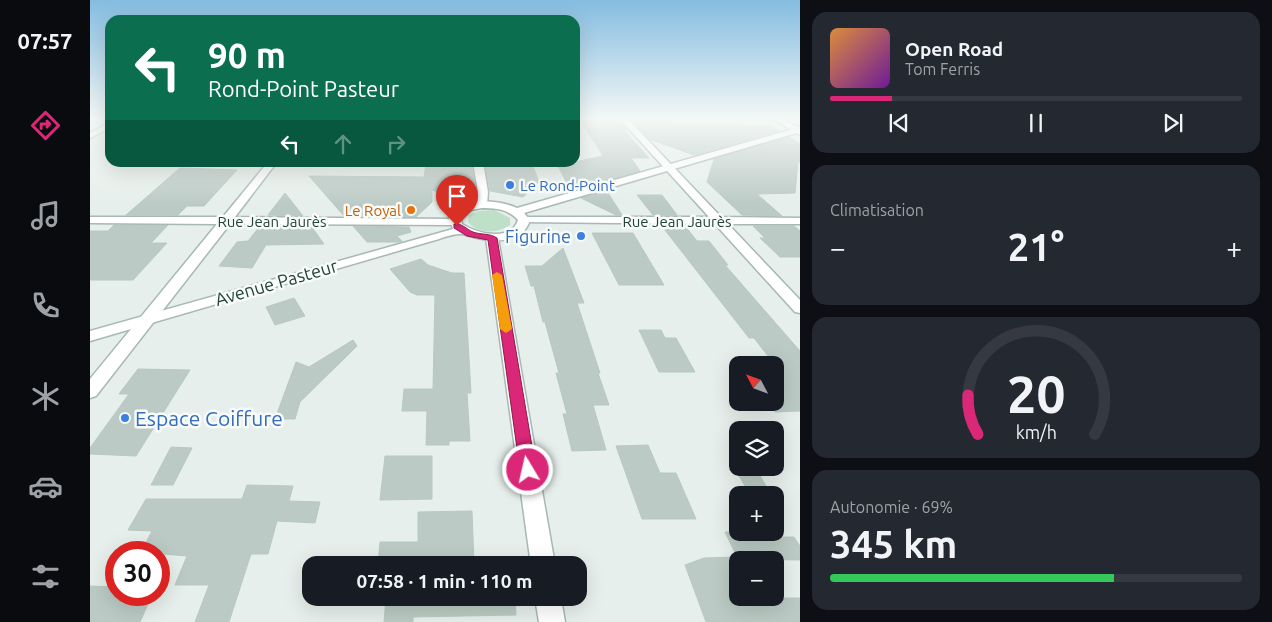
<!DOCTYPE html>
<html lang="fr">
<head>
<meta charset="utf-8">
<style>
	body { margin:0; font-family:Ubuntu,sans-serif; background:#242831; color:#f1f3f6; height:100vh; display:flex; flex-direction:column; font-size:19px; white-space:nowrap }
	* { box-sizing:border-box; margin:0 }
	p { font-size:16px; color:#9ea1a6 }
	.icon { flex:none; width:28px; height:28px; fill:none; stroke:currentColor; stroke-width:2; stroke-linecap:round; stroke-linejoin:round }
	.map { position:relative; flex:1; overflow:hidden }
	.drawer { display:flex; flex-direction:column; gap:12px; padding:12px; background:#0d0f14; width:472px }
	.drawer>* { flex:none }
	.top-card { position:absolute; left:15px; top:15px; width:475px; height:152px; border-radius:15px; box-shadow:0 5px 20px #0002; background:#0b6e4f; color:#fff; overflow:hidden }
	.needle { width:32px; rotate:311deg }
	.tools { position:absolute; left:639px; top:356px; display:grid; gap:10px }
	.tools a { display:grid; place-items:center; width:55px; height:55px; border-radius:10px; background:#171b24; box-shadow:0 5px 20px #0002; font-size:25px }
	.speed { position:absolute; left:15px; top:541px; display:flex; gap:10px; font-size:25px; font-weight:700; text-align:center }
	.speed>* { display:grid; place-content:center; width:65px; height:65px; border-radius:50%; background:#171b24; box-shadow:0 5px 20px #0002; line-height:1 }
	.speed .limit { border:8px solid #d22; background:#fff; color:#111 }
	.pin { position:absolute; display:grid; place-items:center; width:42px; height:42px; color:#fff; margin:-51px -21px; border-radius:50% 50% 50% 0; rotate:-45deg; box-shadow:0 0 5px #0007 }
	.pin .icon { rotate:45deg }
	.me { position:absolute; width:55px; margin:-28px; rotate:351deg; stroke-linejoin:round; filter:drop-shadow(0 0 4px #0008) }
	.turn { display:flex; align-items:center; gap:18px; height:105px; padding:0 20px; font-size:22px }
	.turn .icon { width:65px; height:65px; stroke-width:2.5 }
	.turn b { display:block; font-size:35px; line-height:42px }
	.lanes { display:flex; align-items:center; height:48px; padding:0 20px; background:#0003; justify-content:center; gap:25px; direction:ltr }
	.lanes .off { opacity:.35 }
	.big { font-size:38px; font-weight:700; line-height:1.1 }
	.drawer .tile { flex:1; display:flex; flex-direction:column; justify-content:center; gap:8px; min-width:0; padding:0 18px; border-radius:15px; background:#242831 }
	.drawer .dial { align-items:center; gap:0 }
	.dial svg { height:130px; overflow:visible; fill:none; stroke:#363941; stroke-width:7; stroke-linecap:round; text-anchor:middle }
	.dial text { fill:#f1f3f6; stroke:none }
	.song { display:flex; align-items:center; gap:15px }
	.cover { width:60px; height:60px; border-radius:8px; background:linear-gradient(135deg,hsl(30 70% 55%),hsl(280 70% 35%)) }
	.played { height:5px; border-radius:2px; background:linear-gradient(90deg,#db2777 15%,#363941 15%) }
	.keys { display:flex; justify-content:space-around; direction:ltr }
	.heat { display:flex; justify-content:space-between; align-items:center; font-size:28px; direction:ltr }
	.charge { height:8px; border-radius:4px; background:linear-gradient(90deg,#34c759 69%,#363941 0) }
	.trip { position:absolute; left:212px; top:556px; width:285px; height:50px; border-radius:15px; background:#171b24; box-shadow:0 5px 20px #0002; font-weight:700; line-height:50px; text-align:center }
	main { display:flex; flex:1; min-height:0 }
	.dock { display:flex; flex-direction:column; width:90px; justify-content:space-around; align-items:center; background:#090b0e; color:#9ea1a6 }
	.dock .icon { width:35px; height:35px }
	.dock .on { color:#db2777 }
	.dock b { font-size:22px; color:#f1f3f6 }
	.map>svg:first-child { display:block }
	.green { fill:#bfe0c8 }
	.building { fill:#bbcac4; stroke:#b8c9c2 }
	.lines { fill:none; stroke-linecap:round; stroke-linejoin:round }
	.minor-casing { stroke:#a8b8b2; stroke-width:3 }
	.tertiary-casing { stroke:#a8b8b2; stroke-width:3 }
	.minor { fill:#fff; fill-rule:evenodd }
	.tertiary { fill:#fff; fill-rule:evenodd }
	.route { fill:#db2777; stroke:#8e194d }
	.slow { fill:#f59e0b }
	.shop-dot { fill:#3f7fe0; stroke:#f7fbf9; stroke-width:2 }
	.food-dot { fill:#e8710a; stroke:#f7fbf9; stroke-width:2 }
	.labels { text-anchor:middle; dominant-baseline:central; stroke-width:5; stroke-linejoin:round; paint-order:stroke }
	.far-shop-label { font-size:15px; fill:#366cbe; stroke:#f7fbf9; text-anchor:start }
	.far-food-label { font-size:15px; fill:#c56008; stroke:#f7fbf9; text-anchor:end }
	.far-street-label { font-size:15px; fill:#24423a; stroke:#f7fbf9 }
	.shop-label { font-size:18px; fill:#366cbe; stroke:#f7fbf9; text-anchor:end }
	.street-label { font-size:18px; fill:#24423a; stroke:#f7fbf9 }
	.near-shop-label { font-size:21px; fill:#366cbe; stroke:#f7fbf9; text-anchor:start }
</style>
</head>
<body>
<main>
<nav class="dock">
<b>07:57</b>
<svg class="icon on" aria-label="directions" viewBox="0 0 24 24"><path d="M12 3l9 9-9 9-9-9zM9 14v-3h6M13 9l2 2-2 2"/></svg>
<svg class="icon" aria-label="music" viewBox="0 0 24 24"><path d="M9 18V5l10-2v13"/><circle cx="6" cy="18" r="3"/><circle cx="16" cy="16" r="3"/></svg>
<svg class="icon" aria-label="phone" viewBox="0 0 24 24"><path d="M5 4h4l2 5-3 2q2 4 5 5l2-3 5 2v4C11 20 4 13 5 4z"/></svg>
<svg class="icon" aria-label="climate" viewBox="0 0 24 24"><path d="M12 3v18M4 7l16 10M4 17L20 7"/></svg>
<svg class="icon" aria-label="car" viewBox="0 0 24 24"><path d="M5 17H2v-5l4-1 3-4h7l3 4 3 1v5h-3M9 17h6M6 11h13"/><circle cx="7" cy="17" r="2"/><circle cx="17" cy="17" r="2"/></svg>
<svg class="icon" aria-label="filters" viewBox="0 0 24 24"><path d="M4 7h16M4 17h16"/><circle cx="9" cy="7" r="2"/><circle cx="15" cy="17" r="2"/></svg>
</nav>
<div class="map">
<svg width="710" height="622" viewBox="0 0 710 622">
	<rect width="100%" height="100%" fill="#e6efeb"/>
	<!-- green -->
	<path class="green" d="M 404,210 L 420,218 L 420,225 C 408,234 387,234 378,222 L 379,215 L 389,211 Z"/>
	<!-- building -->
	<g class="building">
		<path d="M 489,118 L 527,118 L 538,131 L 532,128 L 559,158 L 541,158 L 550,171 L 481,191 L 466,162 L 485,162 L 513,156 Z"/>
		<path d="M 540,118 L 579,118 L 585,123 L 681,126 L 689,131 L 604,155 L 559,139 Z"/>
		<path d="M 699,137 L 710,144 L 710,162 L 708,162 L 705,193 L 667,194 L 692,216 L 652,215 L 617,182 L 624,159 Z"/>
		<path d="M 336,164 L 381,164 L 386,191 L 359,191 L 359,195 L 342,190 L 342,202 L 326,217 L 254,216 L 219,176 L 334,177 Z"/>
		<path d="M 395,164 L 442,164 L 449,182 L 433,197 L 400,191 Z"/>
		<path d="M 90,168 L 147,170 L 114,206 L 97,206 L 88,215 L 36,215 Z"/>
		<path d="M 525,188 L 518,193 L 532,215 L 526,215 L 491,198 Z"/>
		<path d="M 195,193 L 213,216 L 178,215 Z"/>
		<path d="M 547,195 L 572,195 L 587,215 L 563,215 Z"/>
		<path d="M 24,225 L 78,225 L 61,243 L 77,243 L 43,280 L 0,280 L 0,231 L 18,231 Z"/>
		<path d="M 571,225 L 595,226 L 607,241 L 619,241 L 638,265 L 635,265 L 710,351 L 710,411 L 685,412 L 685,365 L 664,338 L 659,338 Z"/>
		<path d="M 170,226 L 221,226 L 234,244 L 176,245 L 162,268 L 129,266 L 147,242 L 158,241 Z"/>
		<path d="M 263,226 L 319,227 L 321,232 L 307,236 L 312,241 L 310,242 L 277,242 Z"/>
		<path d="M 663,226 L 704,226 L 710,231 L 710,257 L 690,257 L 670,238 L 675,238 Z"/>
		<path d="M 502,233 L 543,233 L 574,285 L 529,285 Z"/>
		<path d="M 473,248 L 494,303 L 487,303 L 510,373 L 508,373 L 519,405 L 503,405 L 516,450 L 482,451 L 473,414 L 477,414 L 466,373 L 469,373 L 455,322 L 453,322 L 444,286 L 441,286 L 435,266 L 452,266 Z"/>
		<path d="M 331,259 L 338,265 L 362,273 L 374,273 L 381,393 L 377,393 L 380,441 L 359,441 L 359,445 L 336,445 L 337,411 L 312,411 L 314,389 L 343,389 L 345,295 L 327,295 L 320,292 L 300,269 Z"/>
		<path d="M 204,298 L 215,316 L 185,325 L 176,307 Z"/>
		<path d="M 549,330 L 571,330 L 575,338 L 586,338 L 605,372 L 569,372 Z"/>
		<path d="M 263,340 L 267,346 L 210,402 L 205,419 L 185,419 L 206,362 L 219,367 Z"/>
		<path d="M 48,369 L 100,370 L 46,456 L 0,454 L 0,448 L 39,394 L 29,394 Z"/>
		<path d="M 558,445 L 570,473 L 586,473 L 606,519 L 552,519 L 526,446 Z"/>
		<path d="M 81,447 L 102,448 L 83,485 L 61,485 Z"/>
		<path d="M 295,456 L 342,456 L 342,499 L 290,500 Z"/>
		<path d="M 647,472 L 668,472 L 681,495 L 660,495 Z"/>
		<path d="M 157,485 L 203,486 L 199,501 L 230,502 L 225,523 L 187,521 L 178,554 L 161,554 L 139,622 L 105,622 L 119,585 L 85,585 L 97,556 L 51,552 L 62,531 L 38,530 L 56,499 L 152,499 Z"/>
		<path d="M 382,511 L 384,565 L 288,564 L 290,542 L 328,542 L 328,512 Z"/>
		<path d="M 635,532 L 680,532 L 683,537 L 704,537 L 710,546 L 710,560 L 648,559 L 648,598 L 710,598 L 710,622 L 616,622 L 595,565 L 614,558 L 647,557 Z"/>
		<path d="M 0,586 L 26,587 L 26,595 L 62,595 L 50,622 L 0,622 Z"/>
		<path d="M 296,598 L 425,598 L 426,615 L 323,617 L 323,622 L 294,622 Z"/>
	</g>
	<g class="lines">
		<defs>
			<g id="minor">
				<path d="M 529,118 L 537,118 L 631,217 L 710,218 L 710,224 L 638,224 L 710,300 L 710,313 L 705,312 L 625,224 L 430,222 L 428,220 L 434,217 L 619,217 Z"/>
				<path d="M 681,118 L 691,118 L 710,129 L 710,135 Z"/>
				<path d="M 20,123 L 20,128 L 0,138 L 0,133 Z"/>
				<path d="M 178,162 L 187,162 L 145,217 L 365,219 L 371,222 L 365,225 L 140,224 L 6,396 L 0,398 L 0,379 L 127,224 L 0,223 L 0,217 L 133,217 Z"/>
				<path d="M 383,162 L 393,162 L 398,192 L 397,205 L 392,208 L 387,205 L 388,192 Z"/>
				<path d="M 402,234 L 408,238 L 465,565 L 441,565 L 396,238 Z"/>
				<path d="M 445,598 L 471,598 L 475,622 L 449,622 Z"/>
			</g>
			<path id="tertiary" d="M 710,127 L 710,132 L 434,213 L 440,220 C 432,245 404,242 383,237 C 380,237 376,234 372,234 C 363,233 350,239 342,241 L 0,341 L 0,331 L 363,229 L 359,217 C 374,197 407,199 427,208 ZM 392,208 C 406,208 418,209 428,220 C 421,242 388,234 372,224 L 371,217 L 381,210 Z"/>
		</defs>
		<!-- minor casing -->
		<use href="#minor" class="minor-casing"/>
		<!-- tertiary casing -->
		<use href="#tertiary" class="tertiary-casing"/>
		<!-- minor -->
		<use href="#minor" class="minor"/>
		<!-- tertiary -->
		<use href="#tertiary" class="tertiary"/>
	</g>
	<!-- sky -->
	<linearGradient id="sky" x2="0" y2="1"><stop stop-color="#84bce0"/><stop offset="0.58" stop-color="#f4f8f6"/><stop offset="1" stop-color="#f4f8f6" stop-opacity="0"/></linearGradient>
	<rect width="710" height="205" fill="url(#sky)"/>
	<!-- route -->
	<path class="route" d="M 364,224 C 372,223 376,229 383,232 C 391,235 400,233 407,238 L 446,470 L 444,475 L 438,477 L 432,475 L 430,470 L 398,240 L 377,236 L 364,228 Z"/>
	<!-- slow -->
	<path class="slow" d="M 407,272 L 412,275 L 422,329 L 416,333 L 410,329 L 402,275 Z"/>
	<!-- markers -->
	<g class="shop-dot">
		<circle cx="420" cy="185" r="5"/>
		<circle cx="491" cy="236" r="5"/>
		<circle cx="35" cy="418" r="5"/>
	</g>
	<circle class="food-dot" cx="321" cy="210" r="5"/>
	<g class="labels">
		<!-- far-shop labels -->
		<g class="far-shop-label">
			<text x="430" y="185">Le Rond-Point</text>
		</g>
		<!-- far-food labels -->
		<g class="far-food-label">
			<text x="311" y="210">Le Royal</text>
		</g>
		<!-- far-street labels -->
		<g class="far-street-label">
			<text x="182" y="221">Rue Jean Jaurès</text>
			<text x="587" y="221">Rue Jean Jaurès</text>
		</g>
		<!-- shop labels -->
		<g class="shop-label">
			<text x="481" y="236">Figurine</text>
		</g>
		<!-- street labels -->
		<g class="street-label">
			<text transform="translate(186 282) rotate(-16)">Avenue Pasteur</text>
		</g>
		<!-- near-shop labels -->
		<g class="near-shop-label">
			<text x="45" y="418">Espace Coiffure</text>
		</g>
	</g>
</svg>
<div class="tools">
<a><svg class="needle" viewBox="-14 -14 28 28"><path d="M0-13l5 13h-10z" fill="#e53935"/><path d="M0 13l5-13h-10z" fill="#9ea1a6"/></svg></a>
<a><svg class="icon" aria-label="layers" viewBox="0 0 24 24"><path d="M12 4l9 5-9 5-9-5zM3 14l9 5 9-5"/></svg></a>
<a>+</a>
<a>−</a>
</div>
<div class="speed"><div class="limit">30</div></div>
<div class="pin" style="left:367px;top:226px;background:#d93025"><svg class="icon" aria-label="arrive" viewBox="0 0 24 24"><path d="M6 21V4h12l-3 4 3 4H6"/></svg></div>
<svg class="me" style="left:438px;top:470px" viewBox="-20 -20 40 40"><circle r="17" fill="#db2777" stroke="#fff" stroke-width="3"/><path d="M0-11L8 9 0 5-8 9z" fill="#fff"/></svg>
<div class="trip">07:58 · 1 min · 110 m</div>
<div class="top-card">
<div class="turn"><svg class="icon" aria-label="left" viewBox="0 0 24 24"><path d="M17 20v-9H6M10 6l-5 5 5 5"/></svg><div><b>90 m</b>Rond-Point Pasteur</div></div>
<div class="lanes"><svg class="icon" aria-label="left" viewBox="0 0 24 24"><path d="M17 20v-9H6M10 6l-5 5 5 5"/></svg><svg class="icon off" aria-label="ahead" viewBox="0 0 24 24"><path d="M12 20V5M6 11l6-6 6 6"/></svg><svg class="icon off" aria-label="right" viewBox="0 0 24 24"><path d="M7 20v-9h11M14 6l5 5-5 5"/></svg></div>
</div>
</div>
<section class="drawer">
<div class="tile">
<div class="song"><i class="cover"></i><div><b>Open Road</b><p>Tom Ferris</p></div></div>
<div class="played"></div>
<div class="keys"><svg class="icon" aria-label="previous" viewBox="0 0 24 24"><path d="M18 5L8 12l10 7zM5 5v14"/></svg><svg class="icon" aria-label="pause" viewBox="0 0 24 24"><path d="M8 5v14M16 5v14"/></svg><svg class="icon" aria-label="next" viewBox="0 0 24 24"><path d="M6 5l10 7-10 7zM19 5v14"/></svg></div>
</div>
<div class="tile"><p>Climatisation</p>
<div class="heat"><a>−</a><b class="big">21°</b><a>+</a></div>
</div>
<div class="tile dial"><svg viewBox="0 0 100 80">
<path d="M14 69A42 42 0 1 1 86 69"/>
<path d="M14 69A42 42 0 0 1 8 45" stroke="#db2777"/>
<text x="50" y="56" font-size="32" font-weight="700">20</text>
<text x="50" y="72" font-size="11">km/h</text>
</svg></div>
<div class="tile"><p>Autonomie · 69%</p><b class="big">345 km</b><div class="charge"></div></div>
</section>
</main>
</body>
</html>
